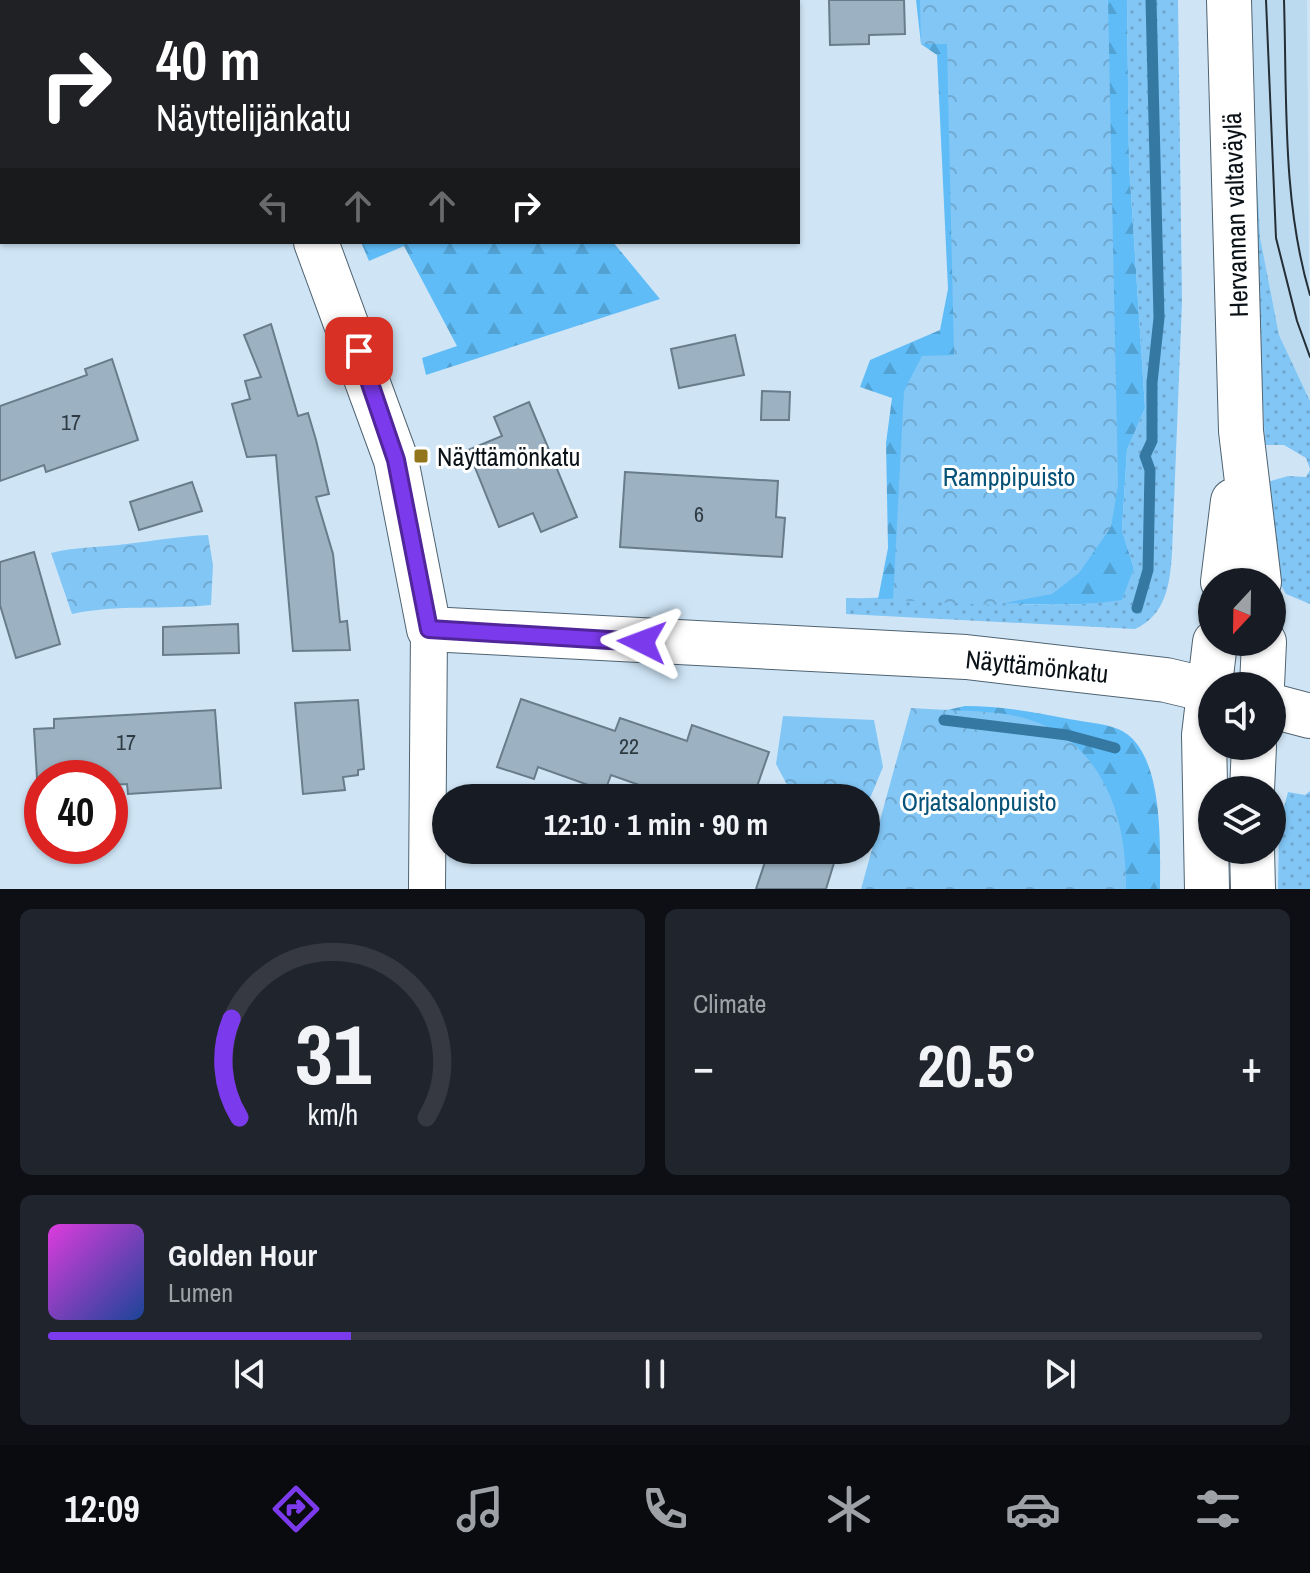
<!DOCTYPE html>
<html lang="en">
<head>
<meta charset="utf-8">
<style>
	body { margin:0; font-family:"Archivo Narrow",sans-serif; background:#20242c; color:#f1f3f6; height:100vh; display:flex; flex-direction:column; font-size:30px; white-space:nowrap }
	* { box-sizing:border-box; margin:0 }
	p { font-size:26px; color:#9ea1a6 }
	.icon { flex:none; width:44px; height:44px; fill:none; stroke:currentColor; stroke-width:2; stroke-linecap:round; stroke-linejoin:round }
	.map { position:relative; height:889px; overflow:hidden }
	.sheet { display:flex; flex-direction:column; gap:20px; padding:20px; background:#0d0f14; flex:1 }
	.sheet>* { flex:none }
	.top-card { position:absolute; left:0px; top:0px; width:800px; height:244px; box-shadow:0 2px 6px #0004; background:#202124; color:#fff; overflow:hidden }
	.needle { width:52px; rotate:202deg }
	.controls { position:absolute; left:1198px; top:568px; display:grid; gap:16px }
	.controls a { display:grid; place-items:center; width:88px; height:88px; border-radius:50%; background:#171b24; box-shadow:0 2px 6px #0004; font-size:40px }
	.speed { position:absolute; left:24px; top:760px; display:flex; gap:16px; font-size:40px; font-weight:700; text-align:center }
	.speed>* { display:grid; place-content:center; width:104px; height:104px; border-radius:50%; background:#171b24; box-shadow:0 2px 6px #0004; line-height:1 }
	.speed .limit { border:12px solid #d22; background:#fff; color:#111 }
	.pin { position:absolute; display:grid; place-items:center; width:68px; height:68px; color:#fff; margin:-34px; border-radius:16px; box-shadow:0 4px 12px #0006 }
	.me { position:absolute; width:88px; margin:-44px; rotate:273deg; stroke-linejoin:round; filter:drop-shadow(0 0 6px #0008) }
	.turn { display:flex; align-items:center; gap:28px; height:168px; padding:0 24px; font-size:36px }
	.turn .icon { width:104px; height:104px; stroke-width:2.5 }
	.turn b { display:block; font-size:56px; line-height:68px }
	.lanes { display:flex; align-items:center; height:76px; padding:0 24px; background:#0003; justify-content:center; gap:40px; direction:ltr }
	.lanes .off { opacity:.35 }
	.big { font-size:60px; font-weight:700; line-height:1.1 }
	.sheet .tile { flex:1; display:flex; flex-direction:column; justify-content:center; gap:12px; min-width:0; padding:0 28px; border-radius:12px; background:#20242c }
	.sheet .dial { align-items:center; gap:0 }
	.dial svg { height:208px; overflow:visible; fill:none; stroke:#363941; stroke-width:7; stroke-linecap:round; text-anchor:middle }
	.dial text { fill:#f1f3f6; stroke:none }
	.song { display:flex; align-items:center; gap:24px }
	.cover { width:96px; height:96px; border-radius:12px; background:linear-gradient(135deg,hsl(300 70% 55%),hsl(220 70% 35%)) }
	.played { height:8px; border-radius:4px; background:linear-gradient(90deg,#7c3aed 25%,#363941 25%) }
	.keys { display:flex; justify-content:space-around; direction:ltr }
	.heat { display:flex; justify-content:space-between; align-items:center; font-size:44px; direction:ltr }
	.sheet .tiles { flex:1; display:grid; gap:20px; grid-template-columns:1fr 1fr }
	.tile:last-child { grid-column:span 2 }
	.trip { position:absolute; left:432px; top:784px; width:448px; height:80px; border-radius:40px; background:#171b24; box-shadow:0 2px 6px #0004; font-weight:700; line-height:80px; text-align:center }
	.tab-bar { display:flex; height:128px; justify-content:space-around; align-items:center; background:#090b0e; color:#9ea1a6 }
	.tab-bar .icon { width:56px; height:56px }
	.tab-bar .current { color:#7c3aed }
	.tab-bar b { font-size:36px; color:#f1f3f6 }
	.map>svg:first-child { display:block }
	.built { fill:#bcdaef }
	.grass { fill:url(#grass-dots) }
	.forest { fill:url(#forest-firs) }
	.park { fill:url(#park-crowns) }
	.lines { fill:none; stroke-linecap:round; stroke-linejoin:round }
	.stream { stroke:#3579a3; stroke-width:11 }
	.building { fill:#9cb2c2; stroke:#687c8b; stroke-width:2 }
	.street-casing { stroke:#4f6371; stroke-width:38 }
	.secondary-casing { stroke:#4f6371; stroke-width:46 }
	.primary-casing { stroke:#4f6371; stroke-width:46 }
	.street { stroke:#fff; stroke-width:36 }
	.secondary { stroke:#fff; stroke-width:44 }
	.primary { stroke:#fff; stroke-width:44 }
	.tram { stroke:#242e36; stroke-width:2 }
	.route-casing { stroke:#51269a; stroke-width:20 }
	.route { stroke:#7c3aed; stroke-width:14 }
	.poi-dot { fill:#93751c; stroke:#fff; stroke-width:3 }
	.labels { text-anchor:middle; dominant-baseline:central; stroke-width:6; stroke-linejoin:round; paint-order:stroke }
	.number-label { font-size:22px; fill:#2e3a42 }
	.street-label { font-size:26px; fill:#0a1218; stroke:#fff }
	.poi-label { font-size:26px; fill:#0a1218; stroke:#fff; text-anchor:start }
	.park-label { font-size:26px; fill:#075278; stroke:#fff }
</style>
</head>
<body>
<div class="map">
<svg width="1310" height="889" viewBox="0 0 1310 889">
	<defs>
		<pattern id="grass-dots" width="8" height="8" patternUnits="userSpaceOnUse" patternTransform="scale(2)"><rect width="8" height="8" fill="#82c6f5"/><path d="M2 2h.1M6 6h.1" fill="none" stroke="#6fa9d1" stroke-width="1.8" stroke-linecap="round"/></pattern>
		<pattern id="forest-firs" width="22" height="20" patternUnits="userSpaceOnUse" patternTransform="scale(2)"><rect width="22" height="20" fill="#60bcf7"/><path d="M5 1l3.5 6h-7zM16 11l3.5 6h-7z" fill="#52a1d3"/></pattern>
		<pattern id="park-crowns" width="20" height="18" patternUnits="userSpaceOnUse" patternTransform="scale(2)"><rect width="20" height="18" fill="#82c6f5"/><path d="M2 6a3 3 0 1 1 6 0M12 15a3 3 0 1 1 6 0" fill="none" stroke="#6fa9d1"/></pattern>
	</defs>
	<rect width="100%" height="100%" fill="#cfe5f6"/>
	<!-- built -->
	<path class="built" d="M 1251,0 L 1307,0 L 1310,401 L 1279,335 L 1260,237 Z"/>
	<!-- grass -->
	<g class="grass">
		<path d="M 1127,0 L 1178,0 L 1182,302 L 1172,553 C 1170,584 1166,615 1135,629 L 846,614 L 846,598 C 883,599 920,595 957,598 C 1020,604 1057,610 1122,599 L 1134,569 L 1122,530 L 1127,450 L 1145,408 L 1129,164 Z"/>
		<path d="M 1257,174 L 1260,237 L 1279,335 L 1310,401 L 1310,469 L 1306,458 L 1284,445 L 1265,445 L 1258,302 Z"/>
		<path d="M 1310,470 L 1310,604 L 1286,594 L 1280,583 L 1267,482 L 1288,476 L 1306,477 Z"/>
		<path d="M 1310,791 L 1310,889 L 1278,889 L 1279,826 L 1288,792 L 1305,795 Z"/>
	</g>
	<!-- forest -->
	<g class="forest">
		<path d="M 916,0 L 1127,0 L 1129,164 L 1145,408 L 1127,450 L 1122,530 L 1134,569 L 1122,600 C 1037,613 962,595 878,599 L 888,548 L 886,443 L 892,398 L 860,387 L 870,360 L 940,330 L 948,289 L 937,55 L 921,44 Z"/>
		<path d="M 361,242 L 613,242 L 660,299 L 426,375 L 422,358 L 457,346 L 404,246 L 369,261 Z"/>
		<path d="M 965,706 C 1000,706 1035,712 1069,719 C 1084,722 1103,723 1118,729 C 1165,748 1160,847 1160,889 L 881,889 L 939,725 L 947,710 Z"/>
	</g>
	<!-- park -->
	<g class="park">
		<path d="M 920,0 L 1108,0 L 1118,485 L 1111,527 L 1079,573 L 1052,594 L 994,605 L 893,600 L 904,391 L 922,356 L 954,355 L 947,44 L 921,44 Z"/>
		<path d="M 208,535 L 213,565 L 211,605 C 165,610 117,604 72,614 L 51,553 C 78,546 99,548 126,544 C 154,541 180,536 208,535 Z"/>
		<path d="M 911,708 C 940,710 969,710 998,713 C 1094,724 1127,804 1126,889 L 861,889 Z"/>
		<path d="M 783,716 L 874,720 L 883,767 L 868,803 L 866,798 L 794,798 L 776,764 Z"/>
	</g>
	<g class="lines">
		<!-- stream -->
		<g class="stream">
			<path d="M 1137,608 L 1148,570 L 1150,470 L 1145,456 L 1152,441 L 1152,383 L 1159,318 L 1151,0"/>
			<path d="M 944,720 L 1067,735 L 1115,748"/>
		</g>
	</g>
	<!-- building -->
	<g class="building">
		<path d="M 829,0 L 904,0 L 905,34 L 869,35 L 869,44 L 830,45 Z"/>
		<path d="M 271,324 L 298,416 L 308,413 L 316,440 L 329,494 L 316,497 L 333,554 L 340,622 L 347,621 L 350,650 L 293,651 L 276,455 L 247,457 L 232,404 L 250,399 L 245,381 L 261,377 L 244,335 Z"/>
		<path d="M 735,335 L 744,375 L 679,388 L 671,349 Z"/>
		<path d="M 112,359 L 138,440 L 46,472 L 44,465 L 0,481 L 0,406 L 87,375 L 85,369 Z"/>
		<path d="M 762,391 L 790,392 L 789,420 L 761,420 Z"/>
		<path d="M 529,402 L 577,517 L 541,532 L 533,513 L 499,527 L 468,450 L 502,436 L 494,417 Z"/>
		<path d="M 625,472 L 778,481 L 776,517 L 785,518 L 782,557 L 620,547 Z"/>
		<path d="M 192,482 L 202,511 L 139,530 L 130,502 Z"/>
		<path d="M 34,552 L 60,644 L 16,658 L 0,605 L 0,562 Z"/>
		<path d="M 238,624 L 239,653 L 163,655 L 163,627 Z"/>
		<path d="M 521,699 L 615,731 L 620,718 L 687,741 L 692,725 L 769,752 L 753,798 L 721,798 L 683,785 L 676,798 L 611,775 L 605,791 L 538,767 L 534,779 L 497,767 Z"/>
		<path d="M 358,700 L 364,769 L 358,770 L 358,775 L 343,777 L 345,790 L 303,794 L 295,703 Z"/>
		<path d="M 215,710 L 221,788 L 128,794 L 127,784 L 110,785 L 110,778 L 37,778 L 34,729 L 54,728 L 54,719 Z"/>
		<path d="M 769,850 L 838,850 L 826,889 L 756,889 Z"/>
	</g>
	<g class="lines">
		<defs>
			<path id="street" d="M 427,889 L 429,629"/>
			<g id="secondary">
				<path d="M 179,0 L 180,2"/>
				<path d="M 316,242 L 396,460 L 429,629 L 966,657 L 1166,680 L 1212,691"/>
				<path d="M 1272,706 L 1310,716"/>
			</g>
			<g id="primary">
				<path d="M 1229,0 L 1241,431 L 1259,582"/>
				<path d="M 1223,582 L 1233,501"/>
				<path d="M 1262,686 L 1264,642"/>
				<path d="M 1252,790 L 1254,746"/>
				<path d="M 1252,850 L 1253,889"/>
				<path d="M 1207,889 L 1204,735 L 1215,642"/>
			</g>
		</defs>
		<!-- street casing -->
		<use href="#street" class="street-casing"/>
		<!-- secondary casing -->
		<use href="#secondary" class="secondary-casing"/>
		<!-- primary casing -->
		<use href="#primary" class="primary-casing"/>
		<!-- street -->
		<use href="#street" class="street"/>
		<!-- secondary -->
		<use href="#secondary" class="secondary"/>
		<!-- primary -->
		<use href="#primary" class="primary"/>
		<!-- tram -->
		<g class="tram">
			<path d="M 1266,0 L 1276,238 L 1297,321 L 1310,357"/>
			<path d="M 1284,0 C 1287,98 1282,201 1310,295"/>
		</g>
	</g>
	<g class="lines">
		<defs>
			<path id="route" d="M 359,351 L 396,460 L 429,629 L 642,642"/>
		</defs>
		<!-- route casing -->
		<use href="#route" class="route-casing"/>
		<!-- route -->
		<use href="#route" class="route"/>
	</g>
	<!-- markers -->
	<rect class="poi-dot" x="413" y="448" width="16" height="16" rx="4"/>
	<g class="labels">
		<!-- number labels -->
		<g class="number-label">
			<text x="71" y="422">17</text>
			<text x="699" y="514">6</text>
			<text x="126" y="742">17</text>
			<text x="629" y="746">22</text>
		</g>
		<!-- street labels -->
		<g class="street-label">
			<text transform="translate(1235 215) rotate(-92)">Hervannan valtaväylä</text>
			<text transform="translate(1037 666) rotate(6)">Näyttämönkatu</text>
		</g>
		<!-- poi labels -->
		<g class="poi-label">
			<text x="437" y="456">Näyttämönkatu</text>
		</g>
		<!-- park labels -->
		<g class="park-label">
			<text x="1009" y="476">Ramppipuisto</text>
			<text x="979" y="801">Orjatsalonpuisto</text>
		</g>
	</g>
</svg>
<div class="controls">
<a><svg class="needle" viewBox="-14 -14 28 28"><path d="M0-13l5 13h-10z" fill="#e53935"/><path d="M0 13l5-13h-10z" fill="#9ea1a6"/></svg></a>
<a><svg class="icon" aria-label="sound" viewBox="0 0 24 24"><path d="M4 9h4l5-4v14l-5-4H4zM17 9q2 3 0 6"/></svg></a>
<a><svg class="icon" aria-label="layers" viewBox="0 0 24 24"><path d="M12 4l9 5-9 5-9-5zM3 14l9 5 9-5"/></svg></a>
</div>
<div class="speed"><div class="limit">40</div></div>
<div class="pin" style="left:359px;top:351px;background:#d93025"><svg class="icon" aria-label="arrive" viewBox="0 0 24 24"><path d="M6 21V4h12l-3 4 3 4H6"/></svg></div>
<svg class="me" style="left:642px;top:642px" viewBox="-20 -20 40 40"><path d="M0-17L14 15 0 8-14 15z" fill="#7c3aed" stroke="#fff" stroke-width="4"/></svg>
<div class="trip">12:10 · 1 min · 90 m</div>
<div class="top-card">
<div class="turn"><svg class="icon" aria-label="right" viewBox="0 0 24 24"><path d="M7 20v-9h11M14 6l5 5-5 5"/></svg><div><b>40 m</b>Näyttelijänkatu</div></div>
<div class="lanes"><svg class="icon off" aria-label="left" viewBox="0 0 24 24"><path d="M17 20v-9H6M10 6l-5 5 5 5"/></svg><svg class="icon off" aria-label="ahead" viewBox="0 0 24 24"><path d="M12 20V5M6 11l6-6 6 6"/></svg><svg class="icon off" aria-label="ahead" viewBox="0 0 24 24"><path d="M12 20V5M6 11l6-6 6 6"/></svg><svg class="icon" aria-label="right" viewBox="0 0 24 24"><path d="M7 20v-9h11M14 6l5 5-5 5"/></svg></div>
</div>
</div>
<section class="sheet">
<div class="tiles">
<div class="tile dial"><svg viewBox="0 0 100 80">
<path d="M14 69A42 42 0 1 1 86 69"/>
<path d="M14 69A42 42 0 0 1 11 31" stroke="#7c3aed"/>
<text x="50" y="56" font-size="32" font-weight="700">31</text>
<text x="50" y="72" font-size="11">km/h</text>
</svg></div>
<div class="tile"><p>Climate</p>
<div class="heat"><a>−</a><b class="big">20.5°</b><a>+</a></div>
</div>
<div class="tile">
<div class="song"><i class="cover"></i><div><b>Golden Hour</b><p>Lumen</p></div></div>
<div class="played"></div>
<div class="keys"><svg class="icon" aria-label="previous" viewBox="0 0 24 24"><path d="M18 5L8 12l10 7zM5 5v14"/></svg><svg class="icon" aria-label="pause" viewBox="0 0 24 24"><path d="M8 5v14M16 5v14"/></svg><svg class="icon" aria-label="next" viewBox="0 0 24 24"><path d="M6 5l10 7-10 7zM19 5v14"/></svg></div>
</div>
</div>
</section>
<nav class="tab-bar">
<b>12:09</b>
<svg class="icon current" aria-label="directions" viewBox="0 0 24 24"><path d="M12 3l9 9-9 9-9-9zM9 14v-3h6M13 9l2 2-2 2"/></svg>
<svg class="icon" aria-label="music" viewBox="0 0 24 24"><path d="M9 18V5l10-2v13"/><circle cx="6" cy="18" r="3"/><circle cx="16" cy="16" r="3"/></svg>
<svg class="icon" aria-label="phone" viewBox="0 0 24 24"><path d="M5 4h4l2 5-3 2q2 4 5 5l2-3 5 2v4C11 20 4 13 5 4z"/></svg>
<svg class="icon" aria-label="climate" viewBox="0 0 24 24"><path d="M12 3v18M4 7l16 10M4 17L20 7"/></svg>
<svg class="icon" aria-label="car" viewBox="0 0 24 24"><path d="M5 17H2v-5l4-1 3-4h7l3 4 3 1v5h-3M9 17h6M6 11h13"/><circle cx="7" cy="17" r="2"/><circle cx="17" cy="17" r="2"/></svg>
<svg class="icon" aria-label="filters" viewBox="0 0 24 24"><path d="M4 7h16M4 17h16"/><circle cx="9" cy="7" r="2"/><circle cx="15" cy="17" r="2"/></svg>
</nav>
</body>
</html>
